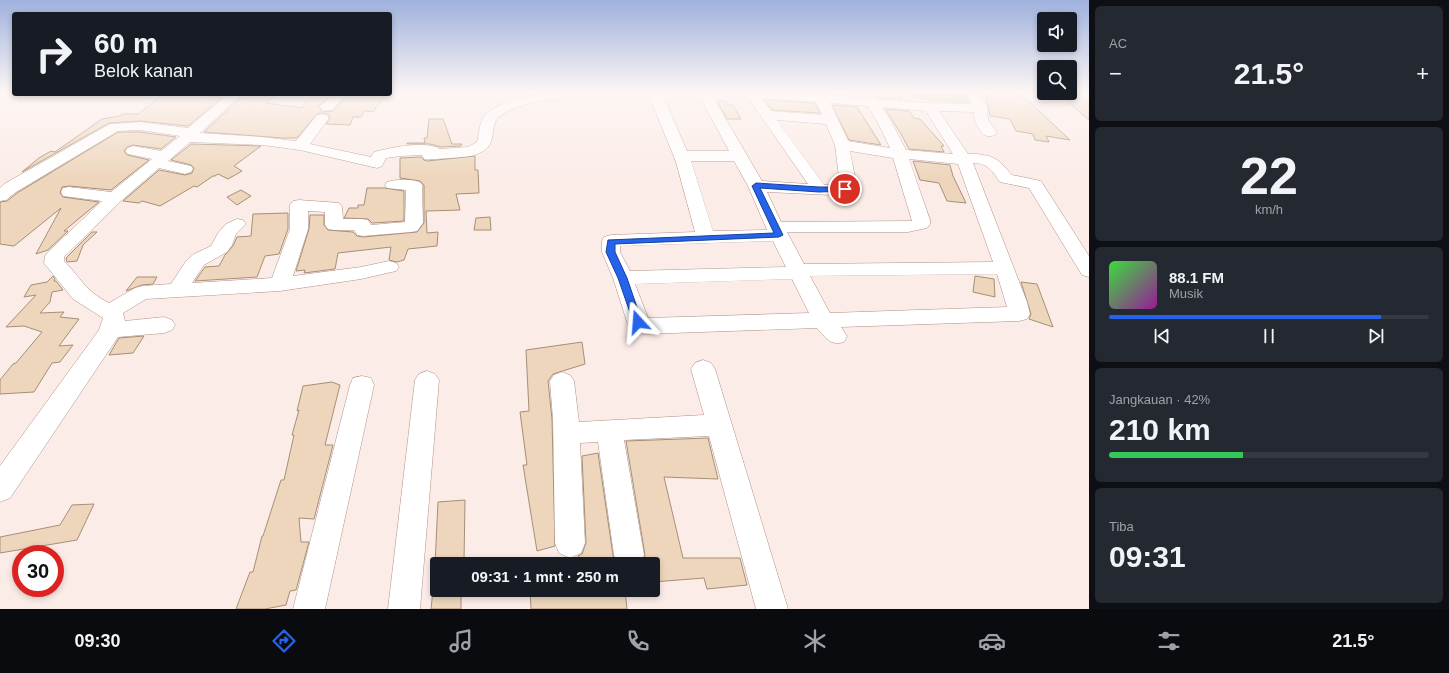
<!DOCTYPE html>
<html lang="id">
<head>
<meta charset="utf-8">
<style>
	body { margin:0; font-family:Arial,sans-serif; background:#242831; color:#f1f3f6; height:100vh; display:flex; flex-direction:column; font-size:15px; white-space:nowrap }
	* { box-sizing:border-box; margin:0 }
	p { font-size:13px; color:#9ea1a6 }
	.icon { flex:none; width:22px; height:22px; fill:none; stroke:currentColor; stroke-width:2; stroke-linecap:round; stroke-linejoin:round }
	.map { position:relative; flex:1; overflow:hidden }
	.side { display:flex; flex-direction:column; gap:6px; padding:6px; background:#0d0f14; width:360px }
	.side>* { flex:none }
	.guide { position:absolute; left:12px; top:12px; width:380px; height:84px; border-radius:4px; box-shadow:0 2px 6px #0003; background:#171b24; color:#f1f3f6; overflow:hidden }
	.controls { position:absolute; left:1037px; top:12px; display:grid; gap:8px }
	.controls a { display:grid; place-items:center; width:40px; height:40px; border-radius:4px; background:#171b24; box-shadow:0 2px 6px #0003; font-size:20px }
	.speed { position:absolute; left:12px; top:545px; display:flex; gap:8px; font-size:20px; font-weight:700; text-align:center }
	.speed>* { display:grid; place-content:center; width:52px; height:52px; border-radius:50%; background:#171b24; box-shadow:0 2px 6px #0003; line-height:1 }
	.speed .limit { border:6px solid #d22; background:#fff; color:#111 }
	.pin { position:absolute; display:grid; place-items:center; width:34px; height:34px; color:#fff; margin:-17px; border:2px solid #fff; border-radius:50%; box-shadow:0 1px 4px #0007 }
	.me { position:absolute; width:44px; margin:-22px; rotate:341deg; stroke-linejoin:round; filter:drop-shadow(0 0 3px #0008) }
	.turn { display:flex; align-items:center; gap:14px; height:84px; padding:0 16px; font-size:18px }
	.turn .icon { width:52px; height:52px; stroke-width:2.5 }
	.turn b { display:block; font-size:28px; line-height:34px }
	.big { font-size:30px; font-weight:800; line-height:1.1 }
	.side .tile { flex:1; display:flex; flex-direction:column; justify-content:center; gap:6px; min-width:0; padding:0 14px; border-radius:6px; background:#242831 }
	.side .dial { align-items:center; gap:0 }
	.dial b { font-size:52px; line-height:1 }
	.song { display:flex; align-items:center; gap:12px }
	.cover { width:48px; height:48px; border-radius:6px; background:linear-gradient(135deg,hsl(120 70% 55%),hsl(300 70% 35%)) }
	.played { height:4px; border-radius:2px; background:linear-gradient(90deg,#2563eb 85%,#363941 85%) }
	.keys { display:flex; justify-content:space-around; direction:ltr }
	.heat { display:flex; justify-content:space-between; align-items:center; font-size:22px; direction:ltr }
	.charge { height:6px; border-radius:3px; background:linear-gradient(90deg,#34c759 42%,#363941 0) }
	.trip { position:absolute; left:430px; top:557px; width:230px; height:40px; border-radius:4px; background:#171b24; box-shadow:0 2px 6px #0003; font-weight:800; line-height:40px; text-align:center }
	.tab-bar { display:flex; height:64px; justify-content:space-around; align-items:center; background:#090b0e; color:#9ea1a6 }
	.tab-bar .icon { width:28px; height:28px }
	.tab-bar .active { color:#2563eb }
	.tab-bar b { font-size:18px; color:#f1f3f6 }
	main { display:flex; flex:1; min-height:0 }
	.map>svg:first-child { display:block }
	.green { fill:#c1bd9a }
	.building { fill:#eed6bc; stroke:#a68f77 }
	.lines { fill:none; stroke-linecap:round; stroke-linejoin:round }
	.minor-casing { stroke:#b29086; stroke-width:1 }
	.minor { fill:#fff; fill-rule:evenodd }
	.route { fill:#2563eb; stroke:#184099 }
</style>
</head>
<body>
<main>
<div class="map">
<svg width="1089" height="609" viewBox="0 0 1089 609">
	<rect width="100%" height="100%" fill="#fbece7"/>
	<!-- green -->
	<path class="green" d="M 907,93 L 968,93 L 969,98 L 968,103 C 955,102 914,103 907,93 Z"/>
	<!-- building -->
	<g class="building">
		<path d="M 876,93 L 898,93 L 902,99 L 878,98 Z"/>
		<path d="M 985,93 L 1015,93 L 1017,96 L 1024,97 L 1070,140 L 1046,136 L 1049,142 L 1035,140 L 1033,134 L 1016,131 L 1010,119 L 990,116 Z"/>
		<path d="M 1058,93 L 1075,93 L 1089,102 L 1089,120 Z"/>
		<path d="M 164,94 L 223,97 L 188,126 L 140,121 L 109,123 L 22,172 L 39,158 L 51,151 L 55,152 L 102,119 L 120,116 L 122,114 L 138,114 Z"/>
		<path d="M 250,94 L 277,94 L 266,103 L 302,108 L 311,94 L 331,94 L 319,106 L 322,112 L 333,111 L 348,94 L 386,94 L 373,112 L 364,111 L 361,117 L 353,117 L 350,125 L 326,124 L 330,118 L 328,114 L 322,113 L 317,114 L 297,138 L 282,138 L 204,132 L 240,98 L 243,98 Z"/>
		<path d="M 764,100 L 815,103 L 820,113 L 772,110 Z"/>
		<path d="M 717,101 L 725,101 L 728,105 L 733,105 L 741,119 L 727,119 Z"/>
		<path d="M 832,105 L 857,107 L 881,145 L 849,140 Z"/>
		<path d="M 885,109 L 909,111 L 914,118 L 920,119 L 944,146 L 941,146 L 944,152 L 909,149 L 901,134 Z"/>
		<path d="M 429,119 L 443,119 L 452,144 L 462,144 L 461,146 L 440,147 L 430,144 L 407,144 L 407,143 L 425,143 L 424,138 L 427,138 Z"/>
		<path d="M 118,132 L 140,132 L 176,137 L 161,149 L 133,145 L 127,147 L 124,151 L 127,155 L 149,160 L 111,190 L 69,186 L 62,187 L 60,193 L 63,197 L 99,202 L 64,231 L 68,231 L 48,250 L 36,254 L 61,208 L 14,246 L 0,244 L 0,202 L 7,201 L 17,193 Z"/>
		<path d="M 191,144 L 261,146 L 234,166 L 242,171 L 228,179 L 218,174 L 215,176 L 213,176 L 197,187 L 194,186 L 160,206 L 142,201 L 139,203 L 123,201 L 159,170 L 185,175 L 192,173 L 194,168 L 191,165 L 171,160 Z"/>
		<path d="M 475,156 L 475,170 L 478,170 L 479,193 L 456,194 L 460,210 L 426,211 L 427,233 L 438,232 L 437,246 L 408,249 L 404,260 L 397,262 L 389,260 L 391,247 L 338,253 L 335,269 L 304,273 L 305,270 L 296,271 L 309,229 L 310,215 L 324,215 L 324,225 L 328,230 L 353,232 L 357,236 L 363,237 L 417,232 L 424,223 L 424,185 L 420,181 L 400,178 L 400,158 L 421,157 L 424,160 L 427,161 Z"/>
		<path d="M 913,161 L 950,165 L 953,176 L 966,203 L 947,201 L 939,183 L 920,180 Z"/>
		<path d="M 367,188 L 385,188 L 404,191 L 404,221 L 372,223 L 368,219 L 344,218 L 349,208 L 358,208 L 358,205 L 364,205 Z"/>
		<path d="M 241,190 L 251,196 L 237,205 L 227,197 Z"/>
		<path d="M 288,213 L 288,229 L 279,254 L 265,256 L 257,277 L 195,281 L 205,267 L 219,266 L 225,255 L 233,246 L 237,237 L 251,236 L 253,214 Z"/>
		<path d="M 490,217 L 491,230 L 474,230 L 476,218 Z"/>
		<path d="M 92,232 L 97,232 L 83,245 L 77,261 L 67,262 L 66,258 Z"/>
		<path d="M 53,276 L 55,279 L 54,281 L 56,281 L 63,290 L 52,292 L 50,302 L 40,313 L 64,312 L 60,317 L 79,319 L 59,346 L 73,345 L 60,362 L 52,363 L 34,392 L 0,394 L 0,380 L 13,364 L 16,363 L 42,332 L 24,326 L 6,327 L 36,295 L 24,297 L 31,285 L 47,282 Z"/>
		<path d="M 975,276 L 994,279 L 995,297 L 973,292 Z"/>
		<path d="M 137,277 L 157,277 L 153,284 L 142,285 L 126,291 Z"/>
		<path d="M 1021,282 L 1037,284 L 1053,327 L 1029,319 L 1031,314 Z"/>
		<path d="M 144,336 L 133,353 L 109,355 L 119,338 Z"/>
		<path d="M 582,342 L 585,364 L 553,374 L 548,381 L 552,419 L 555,546 L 537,551 L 523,465 L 527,465 L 520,412 L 529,411 L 526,350 Z"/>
		<path d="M 332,382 L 340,385 L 325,445 L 333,445 L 314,519 L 299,518 L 301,542 L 309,542 L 296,590 L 290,591 L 286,605 L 265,609 L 236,609 L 250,572 L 253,572 L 262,536 L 263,536 L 281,480 L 284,480 L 294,435 L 292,435 L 299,410 L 297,411 L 303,386 Z"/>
		<path d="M 708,438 L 718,479 L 664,477 L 683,558 L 740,558 L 747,585 L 707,589 L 704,578 L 653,582 L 653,564 L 643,564 L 645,555 L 626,441 Z"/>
		<path d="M 598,453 L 613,555 L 615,564 L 579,564 L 578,556 L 582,554 L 586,543 L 582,456 Z"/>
		<path d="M 465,500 L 464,562 L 435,565 L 438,502 Z"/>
		<path d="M 94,504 L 77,540 L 0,553 L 0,537 L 60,525 L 72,505 Z"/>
		<path d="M 433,590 L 461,590 L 461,609 L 431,609 Z"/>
		<path d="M 530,590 L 625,590 L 627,609 L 531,609 Z"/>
	</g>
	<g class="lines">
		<defs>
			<g id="minor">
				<path d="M 549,93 L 586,93 L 585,96 L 580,97 C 557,98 518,102 500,116 C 491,123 495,135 490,144 C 488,149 480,153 475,155 C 469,157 429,160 424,159 L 422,155 L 401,156 L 386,158 L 382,166 L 377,168 L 300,150 L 262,145 L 190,142 L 168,161 L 191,166 L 193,169 L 191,172 L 185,174 L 159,168 L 121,201 L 64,257 L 64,261 C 82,279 84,290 109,303 L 135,288 L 142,286 L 171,284 L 186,261 L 194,254 L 211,246 L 218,233 L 226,224 L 237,219 L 243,220 L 246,224 L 236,234 L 232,245 L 227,252 L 204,265 L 192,283 L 272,278 L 290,229 L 290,205 L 293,201 L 299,200 L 339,203 L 342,207 L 343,219 L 362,219 L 368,220 L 371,225 L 405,222 L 406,190 L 387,188 L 385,185 L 387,182 C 397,179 410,179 420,182 L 422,185 L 423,223 L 417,231 L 411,232 L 363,236 L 357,235 L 354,230 L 334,230 L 328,229 L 325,225 L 325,212 L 308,211 L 308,229 L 293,276 L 361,267 L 389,261 L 396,263 L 399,267 L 396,271 L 361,279 L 280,291 L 146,299 L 123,313 L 125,321 L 164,317 L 172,320 L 175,325 L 172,330 L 164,333 L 118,337 L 10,498 L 0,502 L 0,466 L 99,330 L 103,318 L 73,299 L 44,263 L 45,256 L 48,252 L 102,201 L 63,196 L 61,192 L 63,188 L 69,187 L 111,192 L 152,159 L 128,154 L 125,151 L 128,148 L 133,146 L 161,151 L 180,136 L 140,130 L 118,131 L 16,192 L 6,200 L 0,201 L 0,188 L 4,184 L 110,124 L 140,122 L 188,128 L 228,94 L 242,94 L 200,133 L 262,137 L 296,141 L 317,115 L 322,114 L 327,115 L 329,118 L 310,144 L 371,157 L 374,152 C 393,147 418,142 437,147 L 439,149 L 468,147 L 477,142 C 479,135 479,127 482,120 C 491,102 530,96 549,93 Z"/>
				<path d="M 604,93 L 796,93 L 813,94 L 813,93 L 825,93 L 826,95 L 867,98 L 871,97 L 876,99 L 930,103 L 972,104 L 967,93 L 979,93 L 988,108 L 987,116 L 989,121 L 997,132 L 995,135 C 992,136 988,137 985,135 C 979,131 973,119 974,112 L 939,111 L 968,154 L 977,154 L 989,156 L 999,161 L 1012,175 L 1041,181 L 1089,256 L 1089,277 L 1082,275 L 1029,188 L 1000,182 C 993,172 987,162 973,163 L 1027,302 L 1030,314 L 1027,319 L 1019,321 L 841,327 L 847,336 L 844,342 C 830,346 826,338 817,328 L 644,334 C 636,331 631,329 627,322 L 613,278 L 602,252 L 602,241 L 604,237 L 611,235 L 695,232 L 676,162 L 650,98 L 610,97 L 605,96 ZM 747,96 L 808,184 L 762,181 L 713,97 ZM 700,97 L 729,151 L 687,151 L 664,98 ZM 761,98 L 816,102 L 822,115 L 771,111 ZM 830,103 L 868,106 L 878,123 L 890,148 L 848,141 ZM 882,107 L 926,111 L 953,154 L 906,150 L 892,123 ZM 777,120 L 826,124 L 835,145 L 840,185 L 824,185 ZM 850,151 L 893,158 L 912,221 L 781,222 L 767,192 L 832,195 L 855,192 L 857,188 ZM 909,159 L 958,164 L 993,262 L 804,264 L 787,232 L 908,232 L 927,228 L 930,224 L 930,220 ZM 691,161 L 734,161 L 748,186 L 767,230 L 713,231 ZM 773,241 L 786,267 L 630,271 L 620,252 L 620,246 ZM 997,274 L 1007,307 L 830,313 L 810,276 ZM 792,279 L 809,313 L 648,318 L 635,284 Z"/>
				<path d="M 333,94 L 347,94 L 332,110 L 322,110 L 320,107 Z"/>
				<path d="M 703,360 L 711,363 L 715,369 L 788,609 L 756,609 L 709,436 L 624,440 L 644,555 L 641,564 L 617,564 L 614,555 L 598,442 L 580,443 L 585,543 L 581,553 L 570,558 L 559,553 L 555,543 L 553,419 L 550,381 L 554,375 L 562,372 L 570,375 L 574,381 L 579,422 L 704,415 L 691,369 L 695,363 Z"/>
				<path d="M 427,371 L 435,374 L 439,380 L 420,609 L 388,609 L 415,380 L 419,374 Z"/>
				<path d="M 362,376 L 371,378 L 374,385 L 325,609 L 293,609 L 350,385 L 353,378 Z"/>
			</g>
		</defs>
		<!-- minor casing -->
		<use href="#minor" class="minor-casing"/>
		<!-- minor -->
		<use href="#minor" class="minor"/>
	</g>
	<!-- sky -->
	<linearGradient id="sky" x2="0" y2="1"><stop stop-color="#9fb1dd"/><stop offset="0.52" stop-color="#fdf6f4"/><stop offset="1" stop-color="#fdf6f4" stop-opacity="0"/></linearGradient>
	<rect width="1089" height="178" fill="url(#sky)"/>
	<!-- route -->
	<path class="route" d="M 756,183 L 819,187 L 845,187 L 849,189 L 845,191 L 819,192 L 760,188 L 783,235 L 779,237 L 615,244 L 615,252 L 627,278 L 642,322 L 641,324 L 634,324 L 618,278 L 606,252 L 608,240 L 774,233 L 752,186 Z"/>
</svg>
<div class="controls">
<a><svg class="icon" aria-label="sound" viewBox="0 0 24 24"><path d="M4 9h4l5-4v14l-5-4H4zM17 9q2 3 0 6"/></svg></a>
<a><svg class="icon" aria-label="search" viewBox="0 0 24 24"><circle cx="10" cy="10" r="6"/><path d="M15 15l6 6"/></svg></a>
</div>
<div class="speed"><div class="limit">30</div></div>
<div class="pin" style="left:845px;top:189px;background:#d93025"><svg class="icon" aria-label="arrive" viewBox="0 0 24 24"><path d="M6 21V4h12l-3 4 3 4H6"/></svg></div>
<svg class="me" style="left:638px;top:322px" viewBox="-20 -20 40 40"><path d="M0-17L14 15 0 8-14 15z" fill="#2563eb" stroke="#fff" stroke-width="4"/></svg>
<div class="trip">09:31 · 1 mnt · 250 m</div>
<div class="guide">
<div class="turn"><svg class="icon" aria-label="right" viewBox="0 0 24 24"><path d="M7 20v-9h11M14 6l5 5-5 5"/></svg><div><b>60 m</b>Belok kanan</div></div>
</div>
</div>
<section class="side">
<div class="tile"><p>AC</p>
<div class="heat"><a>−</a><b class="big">21.5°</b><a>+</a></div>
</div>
<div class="tile dial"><b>22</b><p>km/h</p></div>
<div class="tile">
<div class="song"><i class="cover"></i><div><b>88.1 FM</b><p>Musik</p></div></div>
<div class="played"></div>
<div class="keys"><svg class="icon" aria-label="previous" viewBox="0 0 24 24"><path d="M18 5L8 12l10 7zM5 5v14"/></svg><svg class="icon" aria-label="pause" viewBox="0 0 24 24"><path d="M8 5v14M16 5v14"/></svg><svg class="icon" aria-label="next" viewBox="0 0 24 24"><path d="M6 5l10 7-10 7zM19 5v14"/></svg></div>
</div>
<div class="tile"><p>Jangkauan · 42%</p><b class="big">210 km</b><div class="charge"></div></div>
<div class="tile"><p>Tiba</p><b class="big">09:31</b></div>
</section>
</main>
<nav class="tab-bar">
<b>09:30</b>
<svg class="icon active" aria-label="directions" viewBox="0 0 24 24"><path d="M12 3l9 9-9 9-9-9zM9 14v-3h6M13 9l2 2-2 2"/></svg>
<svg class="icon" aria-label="music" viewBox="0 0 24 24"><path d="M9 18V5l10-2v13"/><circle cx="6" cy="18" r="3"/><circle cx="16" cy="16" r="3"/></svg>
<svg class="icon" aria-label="phone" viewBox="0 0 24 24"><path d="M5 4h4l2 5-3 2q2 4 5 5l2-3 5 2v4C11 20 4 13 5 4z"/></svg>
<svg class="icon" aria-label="climate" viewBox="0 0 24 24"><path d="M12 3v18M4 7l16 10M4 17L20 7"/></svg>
<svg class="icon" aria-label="car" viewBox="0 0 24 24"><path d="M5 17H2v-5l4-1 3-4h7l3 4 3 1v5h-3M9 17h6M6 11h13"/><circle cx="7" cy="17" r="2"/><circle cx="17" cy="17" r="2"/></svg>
<svg class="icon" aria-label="filters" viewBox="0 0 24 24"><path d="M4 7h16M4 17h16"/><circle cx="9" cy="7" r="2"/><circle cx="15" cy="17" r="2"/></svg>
<b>21.5°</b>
</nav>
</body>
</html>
